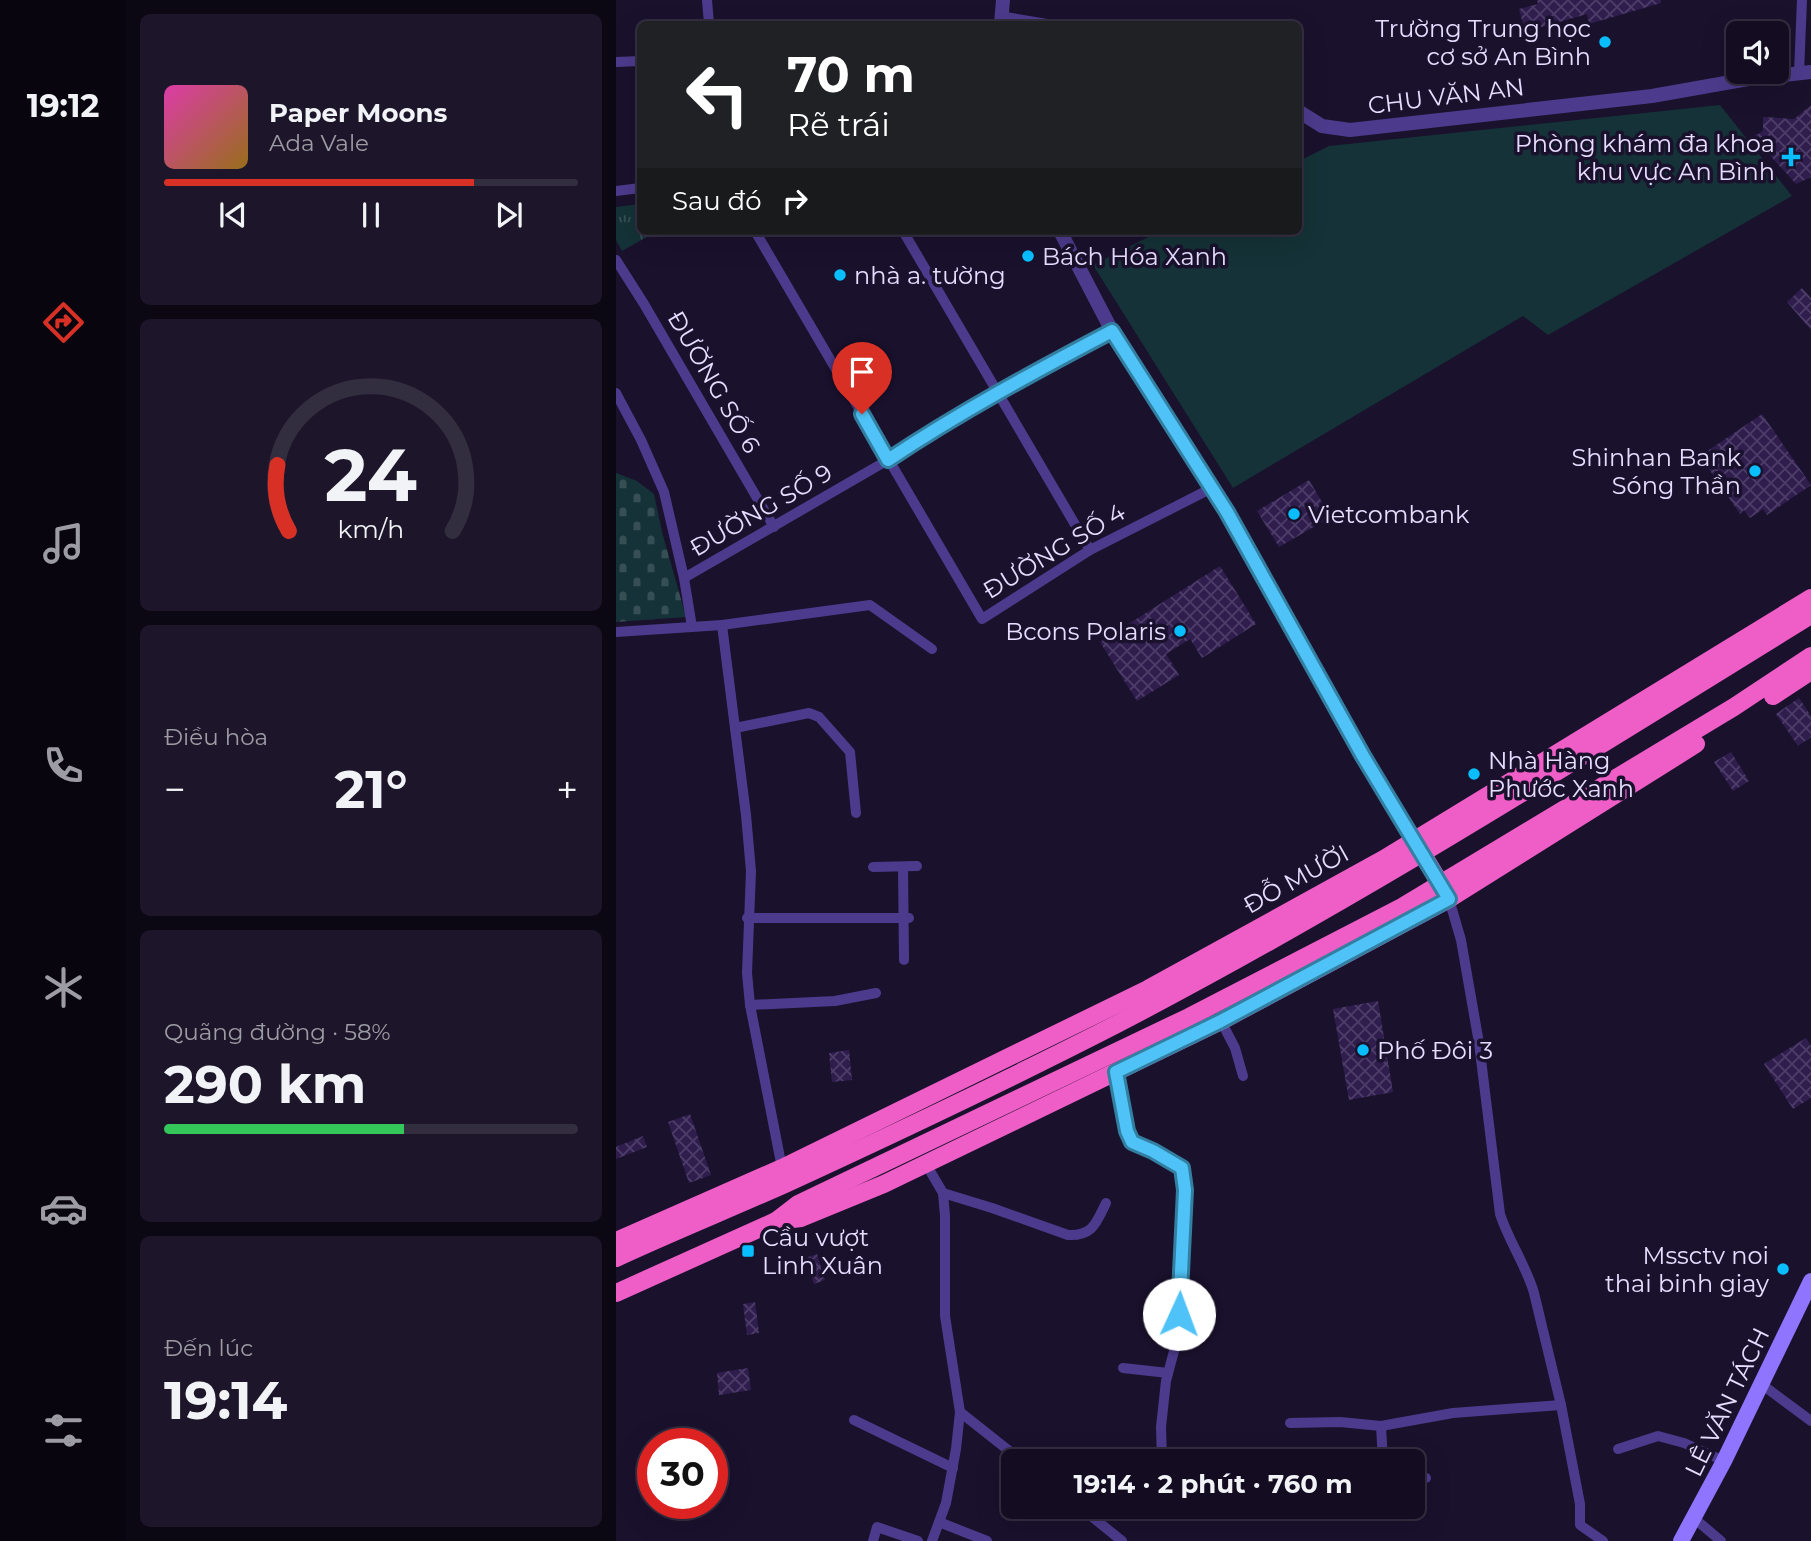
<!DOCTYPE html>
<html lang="vi">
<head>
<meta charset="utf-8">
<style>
	body { margin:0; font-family:Montserrat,sans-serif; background:#1d162a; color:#f1f3f6; height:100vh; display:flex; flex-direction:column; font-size:26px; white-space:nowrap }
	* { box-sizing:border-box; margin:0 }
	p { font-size:23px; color:#9d9ca5 }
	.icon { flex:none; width:38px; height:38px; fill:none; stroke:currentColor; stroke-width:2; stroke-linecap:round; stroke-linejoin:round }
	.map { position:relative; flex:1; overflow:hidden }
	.details { display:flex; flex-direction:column; gap:14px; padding:14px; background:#0b0713; width:490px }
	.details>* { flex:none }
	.banner { position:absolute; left:21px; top:21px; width:665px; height:214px; border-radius:10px; box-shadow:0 7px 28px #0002,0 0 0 2px #332d40; background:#202124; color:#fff; overflow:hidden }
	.tools { position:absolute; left:1110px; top:21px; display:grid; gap:14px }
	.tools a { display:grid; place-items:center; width:63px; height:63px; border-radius:10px; background:#140d22; box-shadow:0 7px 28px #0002,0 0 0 2px #332d40; font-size:35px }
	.speed { position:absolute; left:21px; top:1428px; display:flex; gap:14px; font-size:35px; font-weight:700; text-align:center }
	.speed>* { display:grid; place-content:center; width:91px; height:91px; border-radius:50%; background:#140d22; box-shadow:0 7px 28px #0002,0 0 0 2px #332d40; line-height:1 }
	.speed .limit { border:10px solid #d22; background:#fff; color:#111 }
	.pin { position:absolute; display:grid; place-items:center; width:60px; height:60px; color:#fff; margin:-72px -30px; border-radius:50% 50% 50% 0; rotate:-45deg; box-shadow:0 0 7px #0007 }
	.pin .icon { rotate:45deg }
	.me { position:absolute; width:77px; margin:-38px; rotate:2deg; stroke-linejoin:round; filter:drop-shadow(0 0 5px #0008) }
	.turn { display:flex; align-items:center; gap:24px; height:147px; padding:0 35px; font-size:32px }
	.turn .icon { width:91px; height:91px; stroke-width:2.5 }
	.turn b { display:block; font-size:49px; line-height:60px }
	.then { display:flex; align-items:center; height:66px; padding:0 35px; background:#0003; gap:14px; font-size:26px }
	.big { font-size:52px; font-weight:700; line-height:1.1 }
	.details .tile { flex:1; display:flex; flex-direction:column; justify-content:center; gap:10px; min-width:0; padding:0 24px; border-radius:10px; background:#1d162a }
	.details .dial { align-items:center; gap:0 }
	.dial svg { height:182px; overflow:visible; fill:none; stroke:#332d40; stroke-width:7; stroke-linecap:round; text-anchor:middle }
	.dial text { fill:#f1f3f6; stroke:none }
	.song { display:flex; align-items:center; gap:21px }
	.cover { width:84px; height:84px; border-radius:10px; background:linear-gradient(135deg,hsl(320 70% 55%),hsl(40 70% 35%)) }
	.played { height:7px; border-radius:4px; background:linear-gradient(90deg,#d93025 75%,#332d40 75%) }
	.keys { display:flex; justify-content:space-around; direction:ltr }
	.heat { display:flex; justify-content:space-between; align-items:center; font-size:38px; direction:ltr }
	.charge { height:10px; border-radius:5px; background:linear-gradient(90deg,#34c759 58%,#332d40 0) }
	.trip { position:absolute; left:385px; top:1449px; width:424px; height:70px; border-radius:10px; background:#140d22; box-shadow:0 7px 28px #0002,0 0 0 2px #332d40; font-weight:700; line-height:70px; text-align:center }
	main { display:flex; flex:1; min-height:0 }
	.dock { display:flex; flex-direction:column; width:126px; justify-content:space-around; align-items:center; background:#08050e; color:#9d9ca5 }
	.dock .icon { width:49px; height:49px }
	.dock .on { color:#d93025 }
	.dock b { font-size:32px; color:#f1f3f6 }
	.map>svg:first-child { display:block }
	.grass { fill:#143237 }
	.cemetery { fill:url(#cemetery-stones) }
	.park { fill:url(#park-tufts) }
	.building { fill:url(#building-cross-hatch) }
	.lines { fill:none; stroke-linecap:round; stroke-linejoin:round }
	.minor { stroke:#4c3b8c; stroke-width:10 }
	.tertiary { stroke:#4c3b8c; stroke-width:14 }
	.secondary { stroke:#8e74ff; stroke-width:16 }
	.trunk { stroke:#ee5ec6; stroke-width:18 }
	.route-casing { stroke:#337fa1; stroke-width:18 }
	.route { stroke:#4fc3f7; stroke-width:12 }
	.poi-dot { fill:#09beff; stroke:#1a112d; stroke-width:2.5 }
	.labels { text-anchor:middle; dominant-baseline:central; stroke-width:7; stroke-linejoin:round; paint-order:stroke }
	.poi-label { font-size:24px; fill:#e6ddff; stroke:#1a112d; text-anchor:start }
	.street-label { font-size:24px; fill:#e6ddff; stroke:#1a112d }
</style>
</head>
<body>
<main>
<nav class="dock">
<b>19:12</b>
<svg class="icon on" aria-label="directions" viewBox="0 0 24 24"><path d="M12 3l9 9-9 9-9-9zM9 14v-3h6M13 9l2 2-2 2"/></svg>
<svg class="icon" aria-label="music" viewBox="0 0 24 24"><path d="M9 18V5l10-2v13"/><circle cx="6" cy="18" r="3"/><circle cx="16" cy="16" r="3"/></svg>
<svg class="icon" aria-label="phone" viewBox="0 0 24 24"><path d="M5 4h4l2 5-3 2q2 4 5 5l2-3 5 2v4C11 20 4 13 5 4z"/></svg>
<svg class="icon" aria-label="climate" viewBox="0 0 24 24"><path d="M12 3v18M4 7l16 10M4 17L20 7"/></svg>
<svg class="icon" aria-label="car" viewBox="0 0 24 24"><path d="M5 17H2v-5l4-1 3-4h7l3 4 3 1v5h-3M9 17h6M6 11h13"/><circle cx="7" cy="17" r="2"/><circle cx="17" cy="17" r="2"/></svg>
<svg class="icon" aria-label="filters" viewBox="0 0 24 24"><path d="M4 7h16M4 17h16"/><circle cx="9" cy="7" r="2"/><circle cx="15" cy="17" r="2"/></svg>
</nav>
<section class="details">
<div class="tile">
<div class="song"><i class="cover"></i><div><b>Paper Moons</b><p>Ada Vale</p></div></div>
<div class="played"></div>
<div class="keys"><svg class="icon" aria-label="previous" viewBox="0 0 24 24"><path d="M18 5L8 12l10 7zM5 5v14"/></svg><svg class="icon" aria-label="pause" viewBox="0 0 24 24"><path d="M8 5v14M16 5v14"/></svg><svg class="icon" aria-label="next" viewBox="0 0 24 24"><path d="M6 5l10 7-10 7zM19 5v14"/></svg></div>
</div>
<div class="tile dial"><svg viewBox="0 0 100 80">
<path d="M14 69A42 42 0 1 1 86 69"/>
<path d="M14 69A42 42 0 0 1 9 40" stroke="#d93025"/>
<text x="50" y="56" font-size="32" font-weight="700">24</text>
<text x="50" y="72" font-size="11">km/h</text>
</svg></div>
<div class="tile"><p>Điều hòa</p>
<div class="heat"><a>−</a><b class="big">21°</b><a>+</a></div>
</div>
<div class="tile"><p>Quãng đường · 58%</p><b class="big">290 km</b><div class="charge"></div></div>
<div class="tile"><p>Đến lúc</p><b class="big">19:14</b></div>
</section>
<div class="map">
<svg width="1195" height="1541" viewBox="0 0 1195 1541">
	<defs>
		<pattern id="cemetery-stones" width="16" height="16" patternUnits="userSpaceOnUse" patternTransform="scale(1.75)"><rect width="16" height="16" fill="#143237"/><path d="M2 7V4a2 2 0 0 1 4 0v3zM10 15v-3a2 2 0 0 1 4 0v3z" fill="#364f55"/></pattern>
		<pattern id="park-tufts" width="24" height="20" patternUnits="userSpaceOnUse" patternTransform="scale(1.75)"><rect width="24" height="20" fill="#143237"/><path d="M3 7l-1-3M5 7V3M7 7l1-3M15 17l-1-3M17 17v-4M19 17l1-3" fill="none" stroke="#364f55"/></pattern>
		<pattern id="building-cross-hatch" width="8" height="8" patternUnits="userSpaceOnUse" patternTransform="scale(1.75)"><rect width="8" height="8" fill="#2f1d4e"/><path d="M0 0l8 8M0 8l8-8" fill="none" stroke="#4d3d69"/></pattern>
	</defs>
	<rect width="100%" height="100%" fill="#1a112d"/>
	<!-- grass -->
	<path class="grass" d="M 1104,105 L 1176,196 L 932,335 L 907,316 L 617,488 L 477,265 L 544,231 L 682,231 L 683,161 L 713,146 Z"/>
	<!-- cemetery -->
	<path class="cemetery" d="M 0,473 L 21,481 L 38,494 L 46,532 L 70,617 L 0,622 Z"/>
	<!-- park -->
	<path class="park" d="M 24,204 L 24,231 L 41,231 L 6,251 L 0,240 L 0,207 Z"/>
	<!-- building -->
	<g class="building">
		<path d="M 921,0 L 1045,0 L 1045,3 L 973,24 L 971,14 L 909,32 L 903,9 L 922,4 Z"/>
		<path d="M 1195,105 L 1195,177 L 1180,184 L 1137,137 L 1147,131 L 1147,117 L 1178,119 Z"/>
		<path d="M 1186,288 L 1195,298 L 1195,330 L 1171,302 Z"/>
		<path d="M 1146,414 L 1195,485 L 1151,515 L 1147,509 L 1134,518 L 1128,510 L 1124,514 L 1084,456 Z"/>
		<path d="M 693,480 L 715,517 L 663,547 L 641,511 Z"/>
		<path d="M 604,566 L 640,624 L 586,658 L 574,639 L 550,654 L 563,675 L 521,701 L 484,642 Z"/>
		<path d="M 1183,698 L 1195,716 L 1195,737 L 1182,746 L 1160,714 Z"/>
		<path d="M 1115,752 L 1133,781 L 1117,791 L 1098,762 Z"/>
		<path d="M 762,1001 L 777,1092 L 733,1100 L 717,1009 Z"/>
		<path d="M 1190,1038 L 1195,1046 L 1195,1098 L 1177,1109 L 1148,1064 Z"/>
		<path d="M 233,1050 L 236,1080 L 216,1082 L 213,1053 Z"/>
		<path d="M 74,1114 L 95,1175 L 73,1183 L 52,1122 Z"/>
		<path d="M 27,1136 L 31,1147 L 0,1159 L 0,1147 Z"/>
		<path d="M 201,1254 L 209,1280 L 198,1284 L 189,1258 Z"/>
		<path d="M 139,1302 L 143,1333 L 131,1335 L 127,1304 Z"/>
		<path d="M 132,1368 L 135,1390 L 103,1395 L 101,1373 Z"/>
	</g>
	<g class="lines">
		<!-- minor -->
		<g class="minor">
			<path d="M 91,0 L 93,24"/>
			<path d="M 384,16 L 431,24"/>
			<path d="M 0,62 L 24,61"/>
			<path d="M 1183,73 L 1186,0"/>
			<path d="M 0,191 L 24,188"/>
			<path d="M 139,231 L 366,619 L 474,550 L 596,488"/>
			<path d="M 287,231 L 474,550"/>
			<path d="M 0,260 L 28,304 L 158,527"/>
			<path d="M 0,393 L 25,440 L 48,492 L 68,578 L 76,627"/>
			<path d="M 68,578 L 272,460 L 322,427 L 382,392 L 496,331"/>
			<path d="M 106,625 L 130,815 L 135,871 L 131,973 L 134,1005 L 167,1173"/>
			<path d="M 0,632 L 106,625 L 254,605 L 316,649"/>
			<path d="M 119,728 L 193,713 L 203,717 L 234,752 L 240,813"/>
			<path d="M 257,867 L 301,866"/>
			<path d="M 287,867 L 288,960"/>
			<path d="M 833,899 L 845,940 L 863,1043 L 884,1214 C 893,1242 910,1265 918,1293 L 945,1405 L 964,1504 L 964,1525 L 987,1541"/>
			<path d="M 131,918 L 293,918"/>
			<path d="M 134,1005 L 219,1001 L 260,993"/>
			<path d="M 605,1021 L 619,1048 L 627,1076"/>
			<path d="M 500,1072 L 511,1131 L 516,1142 L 537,1151 L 566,1168 L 570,1190 L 562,1336 L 550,1381 L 545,1427 L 546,1461"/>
			<path d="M 310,1164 L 327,1193 L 329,1216 L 329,1316 L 344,1412 L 340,1449 L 330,1503 L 316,1541"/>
			<path d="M 327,1193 L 376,1208 L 452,1235 C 477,1236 480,1223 490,1203"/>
			<path d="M 507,1368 L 552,1373"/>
			<path d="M 1144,1383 L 1195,1421"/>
			<path d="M 344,1412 L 406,1461"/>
			<path d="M 238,1420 L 337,1468"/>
			<path d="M 674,1423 L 724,1422 L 765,1426"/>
			<path d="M 1002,1449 L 1042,1436 L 1068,1443 L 1108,1461"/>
			<path d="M 767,1461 L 765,1426 L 837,1413 L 945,1405"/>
			<path d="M 796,1478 L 810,1478"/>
			<path d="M 464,1507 L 506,1541"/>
			<path d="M 1079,1519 L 1105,1541"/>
			<path d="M 323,1522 L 371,1541"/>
			<path d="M 257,1541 L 261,1527 L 302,1541"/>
		</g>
		<!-- tertiary -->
		<g class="tertiary">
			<path d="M 385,24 L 387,0"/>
			<path d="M 682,111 L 706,126 L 734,130 L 1036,96 L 1132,79 L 1195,72"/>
			<path d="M 444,231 L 496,331 L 611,512 L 747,756 L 797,839"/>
		</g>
		<!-- secondary -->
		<path class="secondary" d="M 1065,1541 L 1108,1461 L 1195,1281"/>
		<!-- trunk -->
		<g class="trunk">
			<path d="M 1157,696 L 1195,671"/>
			<path d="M 801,845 L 830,893"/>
			<path d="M 160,1221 L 185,1218 L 268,1184 L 605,1021 L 833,899 L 1080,744"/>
			<path d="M 0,1241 L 166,1168 L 532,989 L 768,859 L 1195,598"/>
			<path d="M 0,1258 C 56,1232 113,1209 169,1184 C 280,1133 392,1080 501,1024 C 740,900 966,756 1195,615"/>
			<path d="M 0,1293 L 160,1221 L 182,1204 L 573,1017 L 786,907 L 1118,707 L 1195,656"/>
		</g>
	</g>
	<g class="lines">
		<defs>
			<path id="route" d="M 246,414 L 272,460 C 344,412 420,371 496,331 L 611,512 L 747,756 L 833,899 L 605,1021 L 500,1072 L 511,1131 L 516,1142 L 537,1151 L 566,1168 L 569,1190 L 563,1314"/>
		</defs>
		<!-- route casing -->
		<use href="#route" class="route-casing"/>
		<!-- route -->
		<use href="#route" class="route"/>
	</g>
	<!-- markers -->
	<g class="poi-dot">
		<circle cx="989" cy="42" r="7"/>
		<path d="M1171.5 146.5h7v7h7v7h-7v7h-7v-7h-7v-7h7z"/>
		<circle cx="412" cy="256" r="7"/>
		<circle cx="224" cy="275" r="7"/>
		<circle cx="1139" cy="471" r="7"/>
		<circle cx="678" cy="514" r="7"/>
		<circle cx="564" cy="631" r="7"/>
		<circle cx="858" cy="774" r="7"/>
		<circle cx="747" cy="1050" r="7"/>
		<rect x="125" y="1244" width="14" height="14" rx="3.5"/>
		<circle cx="1167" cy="1269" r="7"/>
	</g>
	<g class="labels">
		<!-- poi labels -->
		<g class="poi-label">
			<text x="975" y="28" text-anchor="end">Trường Trung học<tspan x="975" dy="28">cơ sở An Bình</tspan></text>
			<text x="1159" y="143" text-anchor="end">Phòng khám đa khoa<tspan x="1159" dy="28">khu vực An Bình</tspan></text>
			<text x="426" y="256">Bách Hóa Xanh</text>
			<text x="238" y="275">nhà a. tường</text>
			<text x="1125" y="457" text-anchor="end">Shinhan Bank<tspan x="1125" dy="28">Sóng Thần</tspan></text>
			<text x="692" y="514">Vietcombank</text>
			<text x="550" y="631" text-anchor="end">Bcons Polaris</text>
			<text x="872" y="760">Nhà Hàng<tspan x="872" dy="28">Phước Xanh</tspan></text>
			<text x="761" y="1050">Phố Đôi 3</text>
			<text x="146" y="1237">Cầu vượt<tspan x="146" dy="28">Linh Xuân</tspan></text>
			<text x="1153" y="1255" text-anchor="end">Mssctv noi<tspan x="1153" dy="28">thai binh giay</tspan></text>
		</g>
		<!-- street labels -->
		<g class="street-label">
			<text transform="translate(830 96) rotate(-7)">CHU VĂN AN</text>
			<text transform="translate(98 382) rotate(60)">ĐƯỜNG SỐ 6</text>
			<text transform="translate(145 510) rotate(-30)">ĐƯỜNG SỐ 9</text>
			<text transform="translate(438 551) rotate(-31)">ĐƯỜNG SỐ 4</text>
			<text transform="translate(680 879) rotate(-29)">ĐỖ MƯỜI</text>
			<text transform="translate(1111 1402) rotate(-64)">LÊ VĂN TÁCH</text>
		</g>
	</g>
</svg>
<div class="tools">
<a><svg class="icon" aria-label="sound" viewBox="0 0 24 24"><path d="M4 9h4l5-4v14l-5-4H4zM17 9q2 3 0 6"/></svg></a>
</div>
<div class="speed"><div class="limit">30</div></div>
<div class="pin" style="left:246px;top:414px;background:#d93025"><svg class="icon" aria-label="arrive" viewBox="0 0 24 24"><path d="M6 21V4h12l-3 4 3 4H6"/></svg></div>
<svg class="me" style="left:563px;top:1314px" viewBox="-20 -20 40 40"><circle r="19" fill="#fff"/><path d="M0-13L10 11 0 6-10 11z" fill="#4fc3f7"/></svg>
<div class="trip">19:14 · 2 phút · 760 m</div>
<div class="banner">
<div class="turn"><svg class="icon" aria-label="left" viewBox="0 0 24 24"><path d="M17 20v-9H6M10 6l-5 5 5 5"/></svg><div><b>70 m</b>Rẽ trái</div></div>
<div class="then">Sau đó<svg class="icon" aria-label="right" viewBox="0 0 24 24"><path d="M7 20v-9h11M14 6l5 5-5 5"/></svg></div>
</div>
</div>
</main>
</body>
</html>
